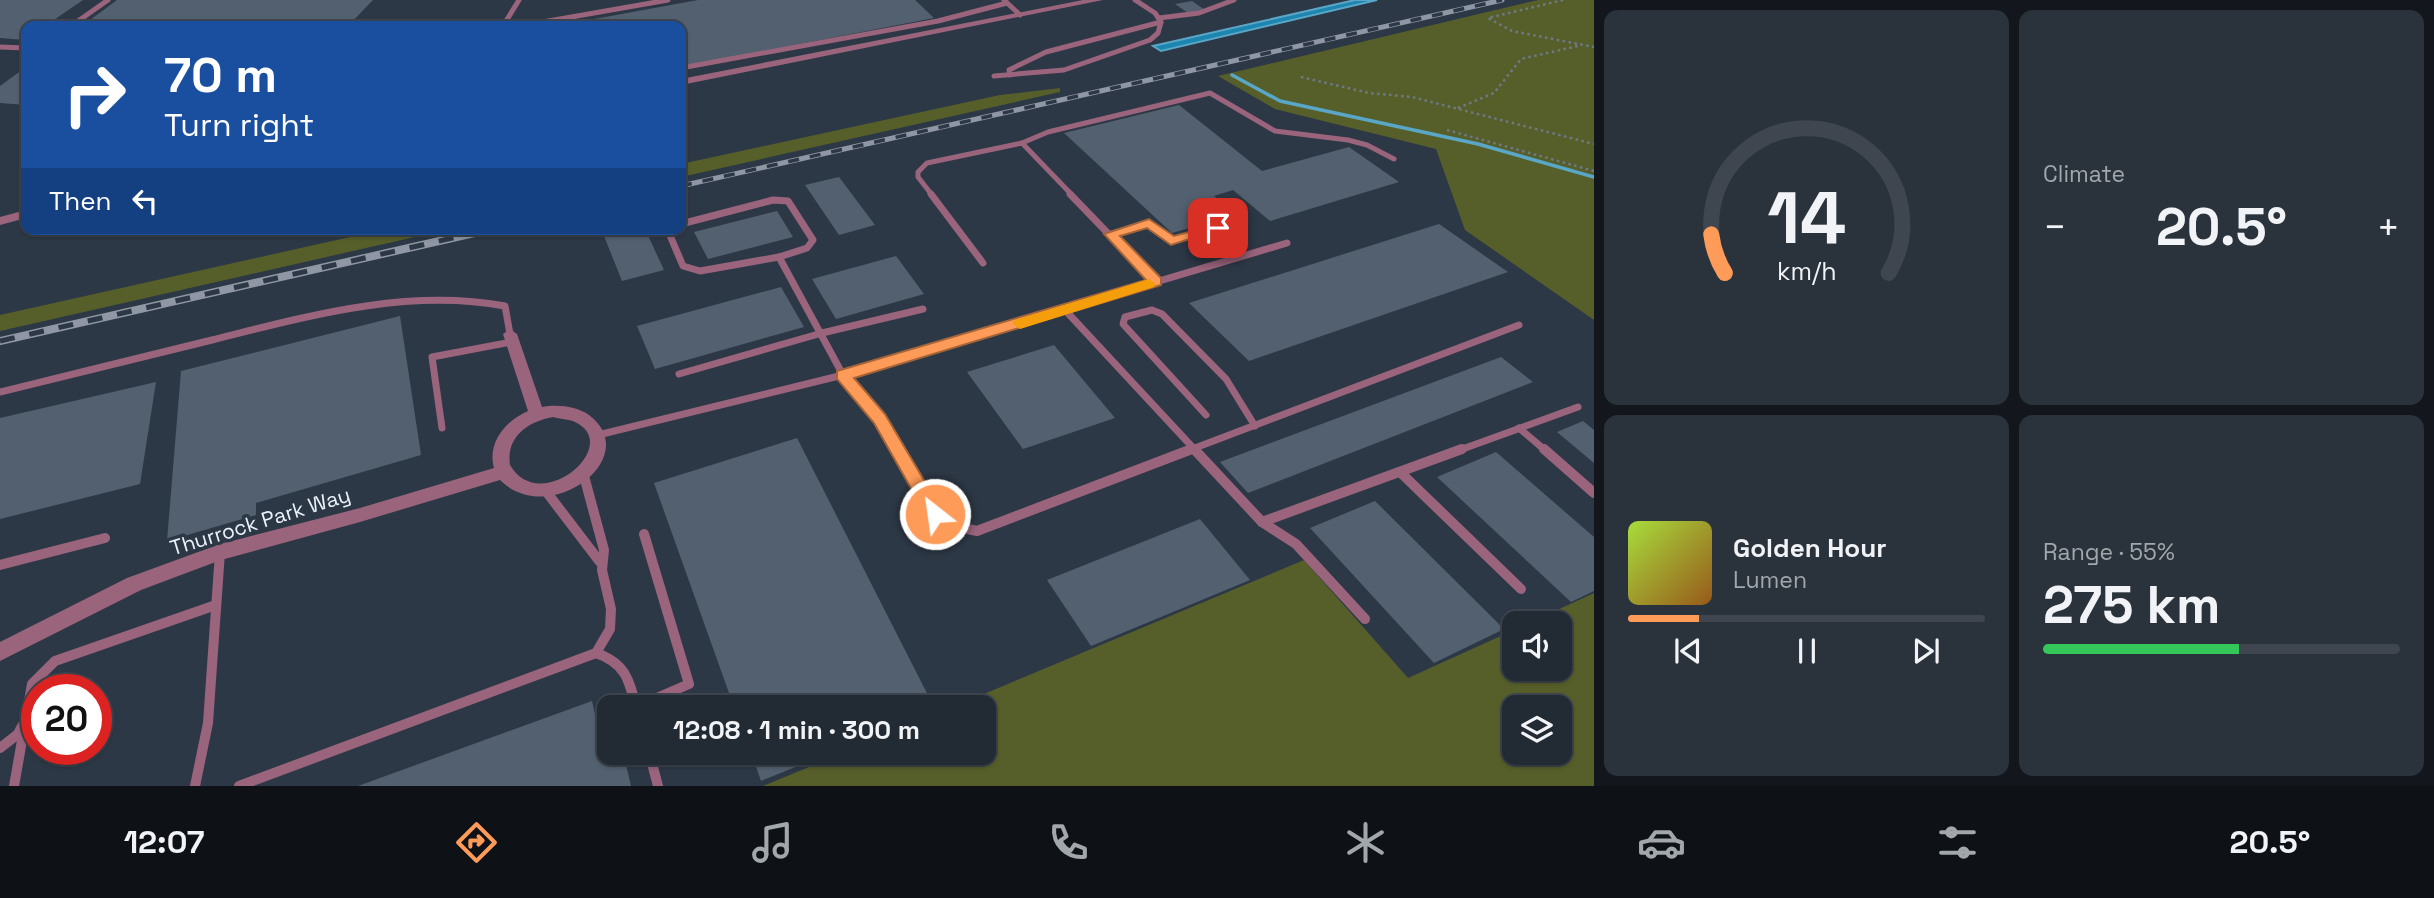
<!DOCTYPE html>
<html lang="en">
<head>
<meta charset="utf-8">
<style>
	body { margin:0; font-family:"Space Grotesk",sans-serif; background:#2a323c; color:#f1f3f6; height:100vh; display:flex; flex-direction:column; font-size:26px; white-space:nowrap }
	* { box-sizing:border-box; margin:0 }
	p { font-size:23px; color:#a2a7ac }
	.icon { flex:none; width:38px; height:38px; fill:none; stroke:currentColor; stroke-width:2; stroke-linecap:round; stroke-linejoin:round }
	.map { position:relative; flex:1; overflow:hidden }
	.panel { display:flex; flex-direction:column; gap:10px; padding:10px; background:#13171d; width:840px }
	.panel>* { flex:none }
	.guide { position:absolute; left:21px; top:21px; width:665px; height:214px; border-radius:14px; box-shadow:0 2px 5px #0004,0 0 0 2px #3f464f; background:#1a4fa0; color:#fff; overflow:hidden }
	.controls { position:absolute; left:1502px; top:611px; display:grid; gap:14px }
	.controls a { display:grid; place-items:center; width:70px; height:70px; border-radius:14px; background:#222a34; box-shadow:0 2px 5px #0004,0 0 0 2px #3f464f; font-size:35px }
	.speed { position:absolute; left:21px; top:674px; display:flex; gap:14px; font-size:35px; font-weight:700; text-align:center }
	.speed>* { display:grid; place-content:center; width:91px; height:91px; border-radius:50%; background:#222a34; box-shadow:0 2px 5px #0004,0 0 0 2px #3f464f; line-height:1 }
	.speed .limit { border:10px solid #d22; background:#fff; color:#111 }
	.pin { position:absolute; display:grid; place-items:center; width:60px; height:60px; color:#fff; margin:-30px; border-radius:14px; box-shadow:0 4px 10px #0006 }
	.me { position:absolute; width:77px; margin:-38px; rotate:330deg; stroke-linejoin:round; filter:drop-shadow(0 0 5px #0008) }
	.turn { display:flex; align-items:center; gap:24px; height:147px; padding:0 28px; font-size:32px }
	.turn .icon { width:91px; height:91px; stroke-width:2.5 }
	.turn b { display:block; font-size:49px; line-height:60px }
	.then { display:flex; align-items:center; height:66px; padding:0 28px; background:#0003; gap:14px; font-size:26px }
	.big { font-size:52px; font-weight:700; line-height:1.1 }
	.panel .card { flex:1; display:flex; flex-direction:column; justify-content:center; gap:10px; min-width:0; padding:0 24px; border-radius:14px; background:#2a323c }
	.panel .dial { align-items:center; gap:0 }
	.dial svg { height:182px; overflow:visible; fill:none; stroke:#3f464f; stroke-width:7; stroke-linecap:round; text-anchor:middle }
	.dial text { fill:#f1f3f6; stroke:none }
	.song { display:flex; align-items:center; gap:21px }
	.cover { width:84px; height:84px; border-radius:10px; background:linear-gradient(135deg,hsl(80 70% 55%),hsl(30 70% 35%)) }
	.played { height:7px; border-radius:4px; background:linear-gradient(90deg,#fe9b58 20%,#3f464f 20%) }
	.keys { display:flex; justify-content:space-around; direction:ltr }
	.heat { display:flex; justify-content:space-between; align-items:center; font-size:38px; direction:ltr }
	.charge { height:10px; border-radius:5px; background:linear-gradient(90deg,#34c759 55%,#3f464f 0) }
	.panel .tiles { flex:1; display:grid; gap:10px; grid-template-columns:repeat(2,1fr) }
	.trip { position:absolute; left:597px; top:695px; width:399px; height:70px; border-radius:14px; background:#222a34; box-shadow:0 2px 5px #0004,0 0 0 2px #3f464f; font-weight:700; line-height:70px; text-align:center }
	.tabs { display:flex; height:112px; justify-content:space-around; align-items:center; background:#0e1115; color:#a2a7ac }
	.tabs .icon { width:49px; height:49px }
	.tabs .active { color:#fe9b58 }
	.tabs b { font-size:32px; color:#f1f3f6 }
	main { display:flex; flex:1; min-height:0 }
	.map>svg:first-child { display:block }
	.green { fill:#565f2a; fill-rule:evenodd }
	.water { fill:#1c85b0; stroke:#5aa6c6; stroke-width:2 }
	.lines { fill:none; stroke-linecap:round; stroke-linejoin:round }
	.stream { stroke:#5aa6c6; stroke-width:3.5 }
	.building { fill:#53606f }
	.path { stroke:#6f7985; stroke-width:2.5; stroke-dasharray:2.5 3.5; stroke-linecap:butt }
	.service-far2 { stroke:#9a647c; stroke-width:5 }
	.service-far1 { stroke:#9a647c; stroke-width:7 }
	.service { stroke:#9a647c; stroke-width:10 }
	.minor { fill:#9a647c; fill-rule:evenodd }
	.rail-far1-casing { stroke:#8e97a3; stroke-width:5 }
	.rail-casing { stroke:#8e97a3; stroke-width:8 }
	.rail-far1 { stroke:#2d3846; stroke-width:3.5; stroke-dasharray:11; stroke-linecap:butt }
	.rail { stroke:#2d3846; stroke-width:5; stroke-dasharray:15; stroke-linecap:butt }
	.route { fill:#fe9b58; stroke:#a56539; stroke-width:2 }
	.slow { fill:#f59e0b }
	.labels { text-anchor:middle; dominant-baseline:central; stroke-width:7; stroke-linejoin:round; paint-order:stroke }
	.street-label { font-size:21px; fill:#eaf2fb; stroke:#2d3846 }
</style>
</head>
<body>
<main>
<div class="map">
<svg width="1594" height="786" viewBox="0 0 1594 786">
	<rect width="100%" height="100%" fill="#2d3846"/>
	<!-- green -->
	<g class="green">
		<path d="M 1538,0 L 1594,0 L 1594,320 L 1465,230 L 1436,149 L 1275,109 L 1218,76 Z"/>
		<path d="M 1060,88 L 1060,92 L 681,177 L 681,164 L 1000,95 Z"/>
		<path d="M 386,229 L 450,229 L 0,331 L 0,315 Z"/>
		<path d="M 1304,560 L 1408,678 L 1514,630 L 1514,668 L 1559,668 L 1559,623 L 1529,623 L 1594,593 L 1594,786 L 763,786 L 843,753 L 984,752 L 984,707 L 953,707 ZM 1559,707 L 1559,752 L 1514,752 L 1514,707 Z"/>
	</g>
	<!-- water -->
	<path class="water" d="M 1355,0 L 1377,0 L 1161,51 L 1153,46 Z"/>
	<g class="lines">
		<!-- stream -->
		<path class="stream" d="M 1232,75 L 1280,101 L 1478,144 L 1594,177"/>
	</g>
	<!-- building -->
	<g class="building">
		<path d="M 0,0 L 83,0 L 45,26 L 26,26 L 25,40 L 0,38 Z"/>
		<path d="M 117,0 L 373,0 L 348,26 L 82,26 Z"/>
		<path d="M 698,0 L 915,0 L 934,18 L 681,67 L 681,26 L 556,26 Z"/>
		<path d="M 1192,1 L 1205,10 L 1188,13 L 1175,4 Z"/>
		<path d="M 26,67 L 26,105 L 0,103 L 0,86 Z"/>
		<path d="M 1179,105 L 1262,171 L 1349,147 L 1399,182 L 1270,221 L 1233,190 L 1214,196 L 1236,215 L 1172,233 L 1064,133 Z"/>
		<path d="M 839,177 L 875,225 L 839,235 L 805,185 Z"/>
		<path d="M 777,211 L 793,237 L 708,259 L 694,232 Z"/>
		<path d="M 1439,224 L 1508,272 L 1249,361 L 1189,303 Z"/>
		<path d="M 630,229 L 645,229 L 664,270 L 622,281 L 604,236 Z"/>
		<path d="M 896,256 L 924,294 L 836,319 L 812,279 Z"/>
		<path d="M 781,287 L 804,327 L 655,369 L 637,326 Z"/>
		<path d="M 400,316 L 421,455 L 256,503 L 256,515 L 167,541 L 181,371 Z"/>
		<path d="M 1054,345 L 1115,418 L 1023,449 L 967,372 Z"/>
		<path d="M 1501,357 L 1533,382 L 1248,493 L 1220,462 Z"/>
		<path d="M 156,382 L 140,484 L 0,519 L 0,418 Z"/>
		<path d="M 1583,421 L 1594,430 L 1594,463 L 1557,432 Z"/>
		<path d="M 797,438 L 934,707 L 734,707 L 654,483 Z"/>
		<path d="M 1496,452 L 1594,537 L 1594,591 L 1571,602 L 1437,477 Z"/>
		<path d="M 1375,501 L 1504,629 L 1434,663 L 1310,528 Z"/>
		<path d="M 1200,519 L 1250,580 L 1091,646 L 1047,580 Z"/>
		<path d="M 592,701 L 599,732 L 609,728 L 609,752 L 623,752 L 631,786 L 358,786 Z"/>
		<path d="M 751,752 L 830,752 L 830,753 L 761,781 Z"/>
	</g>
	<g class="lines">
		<!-- path -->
		<g class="path">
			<path d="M 1563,0 L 1488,18 L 1512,31 L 1594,47"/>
			<path d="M 1301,77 L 1369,93 L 1412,97 L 1594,144"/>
			<path d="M 1458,108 L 1494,93 L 1521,59 L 1578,46"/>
			<path d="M 1447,130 L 1594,171"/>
		</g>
		<!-- service-far2 -->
		<g class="service-far2">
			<path d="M 1004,0 L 1020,15"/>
			<path d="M 1159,18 L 1199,13 L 1234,0"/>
			<path d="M 71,26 L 108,0"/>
			<path d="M 503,26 L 519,0"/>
			<path d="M 520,26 L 668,0"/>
			<path d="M 0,47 L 26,48"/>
			<path d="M 681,68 L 938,21 L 1007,3"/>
			<path d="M 1010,75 L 1009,70 L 1046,52 L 1161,22"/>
			<path d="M 994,76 L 1064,70 L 1150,40 L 1158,33 L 1161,22 L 1155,13 L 1135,0"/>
			<path d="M 1022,143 L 1048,132 L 1210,93 L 1275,131 L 1348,140 L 1367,145 L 1394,159"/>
			<path d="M 932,195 L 918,177 L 918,172 L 927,163 L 1022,143 L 1072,195"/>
		</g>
		<!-- service-far1 -->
		<g class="service-far1">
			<path d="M 931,194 L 983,263"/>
			<path d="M 1070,194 L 1155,282"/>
			<path d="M 671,229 L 669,233 L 683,266 L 700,271 L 779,257 L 807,248 L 813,240 L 788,201 L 773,200 L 681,224"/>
			<path d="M 1111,234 L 1149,223 L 1171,241 L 1241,222"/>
			<path d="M 779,257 L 843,375 L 879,419 L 898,451"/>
			<path d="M 1065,310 L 1196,451"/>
			<path d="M 679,374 L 822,333 L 923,309"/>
			<path d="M 0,392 C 71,375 141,357 212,340 C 308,316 406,288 505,306 L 510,334"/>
			<path d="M 1206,415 L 1123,324 L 1125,317 L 1152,310 L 1162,314 L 1226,379 L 1255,426"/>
			<path d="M 442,428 L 432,357 L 511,342"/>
			<path d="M 1519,428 L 1546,451"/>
			<path d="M 598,435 L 843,375 L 1287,243"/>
			<path d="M 1187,451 L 1519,325"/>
			<path d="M 1457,451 L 1578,407"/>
		</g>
		<!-- service -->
		<g class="service">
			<path d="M 897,449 C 921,491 926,522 977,531 L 1192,449"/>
			<path d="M 1194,449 L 1262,522 L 1462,449"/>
			<path d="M 1544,449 L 1594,493"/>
			<path d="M 1401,473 L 1521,589"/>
			<path d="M 545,490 L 600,562"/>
			<path d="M 1262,522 L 1296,544 L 1365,619"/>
			<path d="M 0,565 L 105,538"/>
			<path d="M 596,653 C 625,663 629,679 636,707"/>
			<path d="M 636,707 L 689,684 L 644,534"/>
			<path d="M 0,748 L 18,734 L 22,726"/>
			<path d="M 649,752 L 658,786"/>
			<path d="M 14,786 L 32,684 L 55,661 L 213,606"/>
			<path d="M 195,786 L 208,723 L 220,552"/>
			<path d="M 239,786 L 596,653 L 610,629 L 611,609 L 602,570 L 604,550 L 584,476"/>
		</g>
		<!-- minor -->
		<g class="minor">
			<path d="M 1083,0 L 1103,0 L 681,85 L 681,79 Z"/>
			<path d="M 26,210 L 26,218 L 0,225 L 0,217 Z"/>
			<path d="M 510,329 L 517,334 L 542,407 C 556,404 577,406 589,415 C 645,457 549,529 500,480 L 360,522 L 221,560 L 141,590 L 0,661 L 0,642 L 127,578 L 220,544 L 360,508 L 494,468 C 487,443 505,421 528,411 L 503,334 ZM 553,417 C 560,419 569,419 575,422 C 624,445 540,517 510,465 C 506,437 527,422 553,417 Z"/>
		</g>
		<defs>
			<path id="rail-far1" d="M 681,186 L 1502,0"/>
			<path id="rail" d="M 0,341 L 492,229"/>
		</defs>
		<!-- rail-far1 casing -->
		<use href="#rail-far1" class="rail-far1-casing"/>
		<!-- rail casing -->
		<use href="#rail" class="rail-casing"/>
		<!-- rail-far1 -->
		<use href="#rail-far1" class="rail-far1"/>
		<!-- rail -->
		<use href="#rail" class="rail"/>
	</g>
	<!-- route -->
	<path class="route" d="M 1149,219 L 1174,236 L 1218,224 L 1224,228 L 1171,245 L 1147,228 L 1120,236 L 1161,278 L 1161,285 L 854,378 L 885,414 L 944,514 L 941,520 L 929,520 L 874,423 L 837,379 L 837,371 L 1146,280 L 1104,234 Z"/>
	<!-- slow -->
	<path class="slow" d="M 1149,279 L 1156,284 L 1154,287 L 1020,329 L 1012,323 L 1015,320 Z"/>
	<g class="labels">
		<!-- street labels -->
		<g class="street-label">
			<text transform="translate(260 521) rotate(-17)">Thurrock Park Way</text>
		</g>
	</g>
</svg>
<div class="controls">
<a><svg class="icon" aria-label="sound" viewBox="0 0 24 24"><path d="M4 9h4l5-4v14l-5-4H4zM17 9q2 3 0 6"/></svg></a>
<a><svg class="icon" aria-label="layers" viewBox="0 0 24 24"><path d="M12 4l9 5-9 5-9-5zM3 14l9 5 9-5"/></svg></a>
</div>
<div class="speed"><div class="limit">20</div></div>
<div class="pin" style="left:1218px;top:228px;background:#d93025"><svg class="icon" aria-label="arrive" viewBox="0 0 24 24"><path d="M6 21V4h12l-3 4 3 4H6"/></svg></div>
<svg class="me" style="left:935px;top:514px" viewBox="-20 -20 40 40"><circle r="17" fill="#fe9b58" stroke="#fff" stroke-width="3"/><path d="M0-11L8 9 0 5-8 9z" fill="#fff"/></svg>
<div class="trip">12:08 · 1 min · 300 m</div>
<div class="guide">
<div class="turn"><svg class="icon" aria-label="right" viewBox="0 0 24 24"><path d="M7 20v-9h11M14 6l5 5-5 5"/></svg><div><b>70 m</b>Turn right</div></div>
<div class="then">Then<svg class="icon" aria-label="left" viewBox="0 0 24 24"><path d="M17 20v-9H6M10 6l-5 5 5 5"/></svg></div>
</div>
</div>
<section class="panel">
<div class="tiles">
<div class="card dial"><svg viewBox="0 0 100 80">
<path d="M14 69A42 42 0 1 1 86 69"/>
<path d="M14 69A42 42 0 0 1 8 52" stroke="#fe9b58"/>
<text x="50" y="56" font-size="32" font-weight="700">14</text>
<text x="50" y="72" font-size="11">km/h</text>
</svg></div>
<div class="card"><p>Climate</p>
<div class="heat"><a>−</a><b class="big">20.5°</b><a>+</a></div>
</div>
<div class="card">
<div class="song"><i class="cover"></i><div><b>Golden Hour</b><p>Lumen</p></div></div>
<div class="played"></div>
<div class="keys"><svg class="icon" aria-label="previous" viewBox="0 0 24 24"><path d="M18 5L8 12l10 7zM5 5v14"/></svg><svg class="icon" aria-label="pause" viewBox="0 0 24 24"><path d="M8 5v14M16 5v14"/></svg><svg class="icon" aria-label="next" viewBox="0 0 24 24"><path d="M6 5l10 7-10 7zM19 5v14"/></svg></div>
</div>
<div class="card"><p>Range · 55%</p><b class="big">275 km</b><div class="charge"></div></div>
</div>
</section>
</main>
<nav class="tabs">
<b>12:07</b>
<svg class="icon active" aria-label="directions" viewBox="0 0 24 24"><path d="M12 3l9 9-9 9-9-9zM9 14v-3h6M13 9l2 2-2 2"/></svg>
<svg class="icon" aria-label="music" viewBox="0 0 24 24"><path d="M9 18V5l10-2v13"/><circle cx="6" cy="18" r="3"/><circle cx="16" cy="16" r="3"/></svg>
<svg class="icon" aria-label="phone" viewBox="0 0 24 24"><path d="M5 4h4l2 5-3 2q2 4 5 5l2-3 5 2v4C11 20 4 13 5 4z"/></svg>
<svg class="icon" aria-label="climate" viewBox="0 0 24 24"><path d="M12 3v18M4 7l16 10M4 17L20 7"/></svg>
<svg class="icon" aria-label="car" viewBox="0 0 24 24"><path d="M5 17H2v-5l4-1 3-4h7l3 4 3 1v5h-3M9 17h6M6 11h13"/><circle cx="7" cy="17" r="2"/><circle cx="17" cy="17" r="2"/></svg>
<svg class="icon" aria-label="filters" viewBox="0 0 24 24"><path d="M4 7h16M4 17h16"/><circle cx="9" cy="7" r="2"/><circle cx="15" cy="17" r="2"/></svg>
<b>20.5°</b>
</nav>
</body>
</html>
